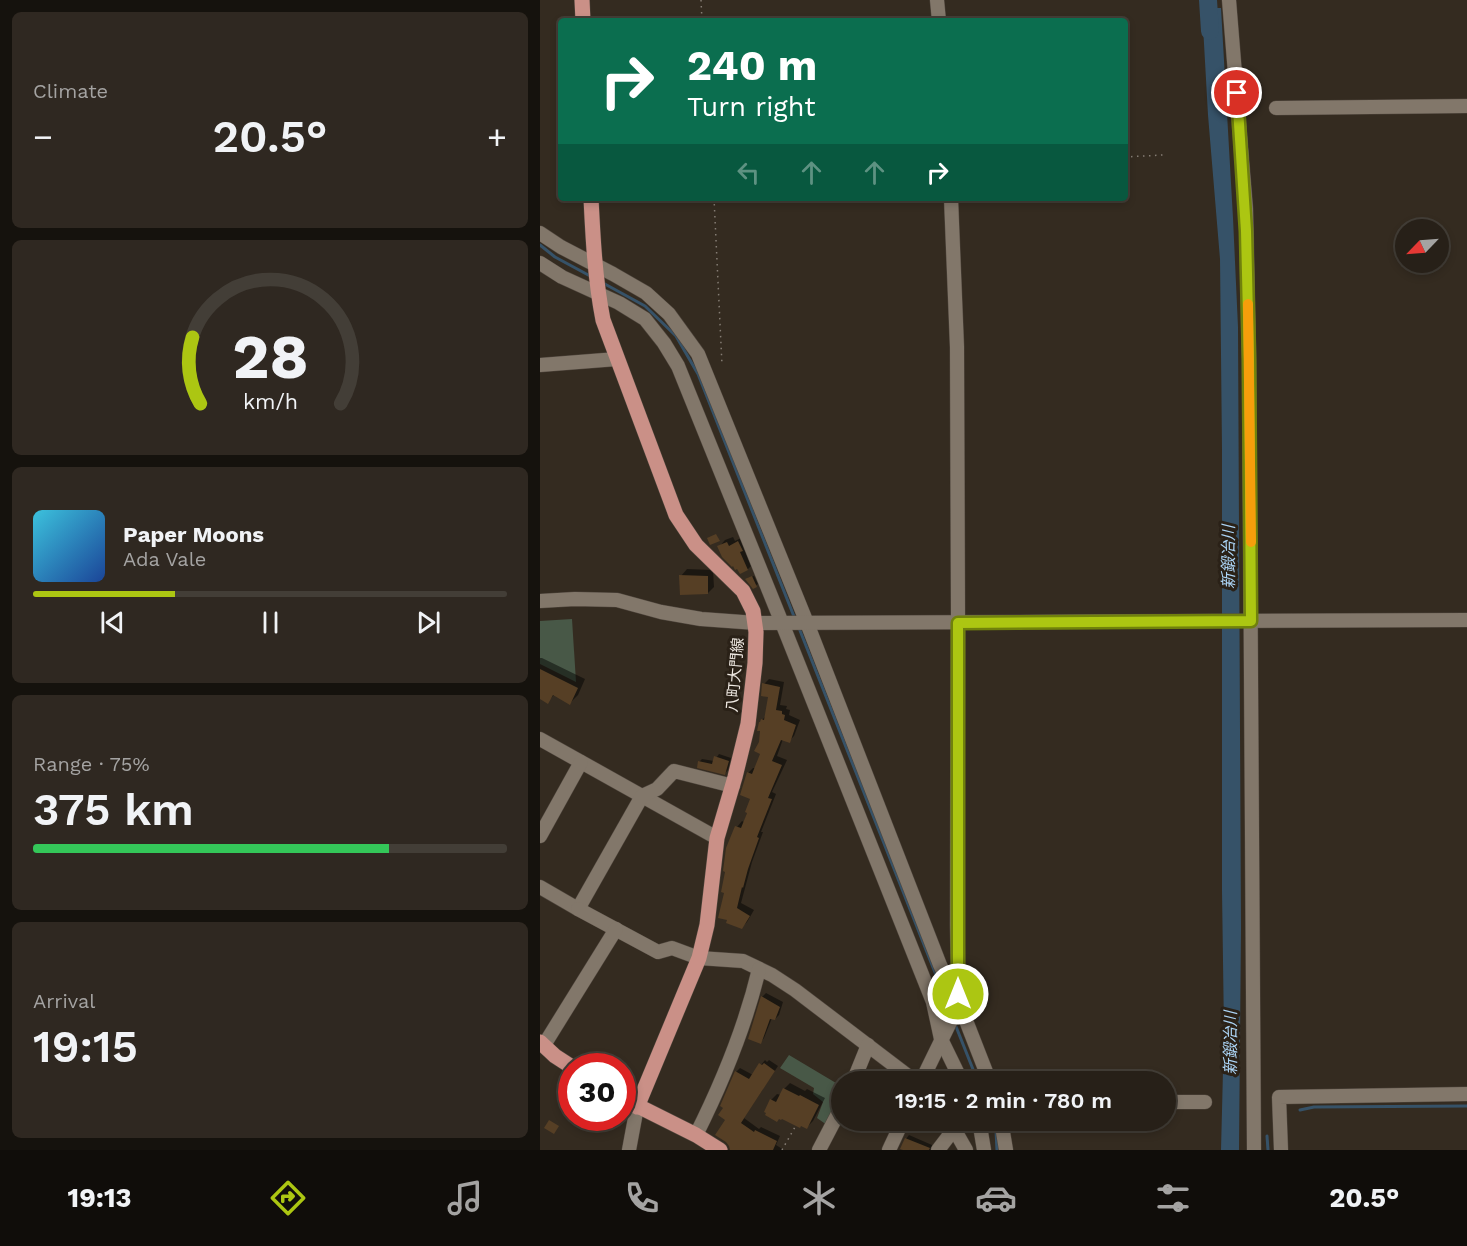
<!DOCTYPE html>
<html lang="en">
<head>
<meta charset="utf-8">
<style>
	body { margin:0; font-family:"Work Sans","Noto Sans JP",sans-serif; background:#2f2821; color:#f1f3f6; height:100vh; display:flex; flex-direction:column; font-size:22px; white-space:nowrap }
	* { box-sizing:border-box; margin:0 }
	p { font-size:20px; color:#a4a3a2 }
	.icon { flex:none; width:33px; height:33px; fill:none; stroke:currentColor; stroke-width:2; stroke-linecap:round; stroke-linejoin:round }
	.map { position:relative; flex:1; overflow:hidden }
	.panel { display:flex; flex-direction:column; gap:12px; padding:12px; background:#15120d; width:540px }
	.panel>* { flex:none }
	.guide { position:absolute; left:18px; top:18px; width:570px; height:183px; border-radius:6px; box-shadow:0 3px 9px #0003,0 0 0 2px #433e37; background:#0b6e4f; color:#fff; overflow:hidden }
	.needle { width:39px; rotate:245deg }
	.buttons { position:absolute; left:855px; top:219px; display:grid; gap:12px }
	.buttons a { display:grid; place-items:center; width:54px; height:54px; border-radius:50%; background:#272018; box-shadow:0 3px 9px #0003,0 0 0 2px #433e37; font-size:30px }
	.speed { position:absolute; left:18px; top:1053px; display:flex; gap:12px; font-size:30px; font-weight:700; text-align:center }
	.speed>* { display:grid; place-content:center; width:78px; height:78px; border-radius:50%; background:#272018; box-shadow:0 3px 9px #0003,0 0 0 2px #433e37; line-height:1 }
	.speed .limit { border:9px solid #d22; background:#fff; color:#111 }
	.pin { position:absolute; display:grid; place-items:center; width:51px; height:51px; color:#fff; margin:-26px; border:3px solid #fff; border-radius:50%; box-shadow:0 2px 6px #0007 }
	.me { position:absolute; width:66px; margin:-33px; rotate:0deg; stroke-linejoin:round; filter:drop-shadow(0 0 4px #0008) }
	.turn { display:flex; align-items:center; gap:21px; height:126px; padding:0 30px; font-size:27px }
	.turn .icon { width:78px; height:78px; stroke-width:2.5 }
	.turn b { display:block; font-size:42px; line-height:51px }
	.lanes { display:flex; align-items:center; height:57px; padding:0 30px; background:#0003; justify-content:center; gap:30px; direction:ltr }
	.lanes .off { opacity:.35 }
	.big { font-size:45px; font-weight:600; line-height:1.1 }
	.panel .widget { flex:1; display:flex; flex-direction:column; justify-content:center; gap:9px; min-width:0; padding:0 21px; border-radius:9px; background:#2f2821 }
	.panel .dial { align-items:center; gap:0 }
	.dial svg { height:156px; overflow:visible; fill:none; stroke:#433e37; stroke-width:7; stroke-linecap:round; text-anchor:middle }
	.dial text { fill:#f1f3f6; stroke:none }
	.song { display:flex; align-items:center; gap:18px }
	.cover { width:72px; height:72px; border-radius:9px; background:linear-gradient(135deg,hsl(190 70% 55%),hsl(220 70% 35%)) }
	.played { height:6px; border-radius:3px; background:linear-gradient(90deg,#acc612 30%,#433e37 30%) }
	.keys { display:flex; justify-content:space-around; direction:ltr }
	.heat { display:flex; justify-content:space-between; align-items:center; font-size:33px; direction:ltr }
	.charge { height:9px; border-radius:4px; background:linear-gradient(90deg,#34c759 75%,#433e37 0) }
	.trip { position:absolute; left:291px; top:1071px; width:345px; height:60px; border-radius:30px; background:#272018; box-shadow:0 3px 9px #0003,0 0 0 2px #433e37; font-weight:600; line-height:60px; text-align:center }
	.tab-bar { display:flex; height:96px; justify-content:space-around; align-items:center; background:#100d0a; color:#a4a3a2 }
	.tab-bar .icon { width:42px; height:42px }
	.tab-bar .current { color:#acc612 }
	.tab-bar b { font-size:27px; color:#f1f3f6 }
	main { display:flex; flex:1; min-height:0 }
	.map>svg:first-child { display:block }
	.green { fill:#485847 }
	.water { fill:#365268 }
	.shadow { fill:#0007 }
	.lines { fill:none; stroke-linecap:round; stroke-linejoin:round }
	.stream { stroke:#365268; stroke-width:3 }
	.river { stroke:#365268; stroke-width:18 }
	.building { fill:#563f25 }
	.minor-casing { stroke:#4f463d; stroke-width:15 }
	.major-casing { stroke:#4f463d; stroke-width:16 }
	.path { stroke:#857d74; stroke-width:1.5; stroke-dasharray:1.5 4.5; stroke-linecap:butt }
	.minor { stroke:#82776a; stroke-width:14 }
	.major { stroke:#ca9087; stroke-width:15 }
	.route-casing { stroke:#70810c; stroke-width:15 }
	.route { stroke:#acc612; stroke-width:10 }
	.slow { stroke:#f59e0b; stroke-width:10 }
	.labels { text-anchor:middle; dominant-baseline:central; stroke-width:6; stroke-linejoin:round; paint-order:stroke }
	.street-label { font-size:15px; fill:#efe9e2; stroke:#2a2117 }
	.water-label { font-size:16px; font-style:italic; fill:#acd5f7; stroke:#2a2117 }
</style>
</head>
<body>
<main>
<section class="panel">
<div class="widget"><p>Climate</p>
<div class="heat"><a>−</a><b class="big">20.5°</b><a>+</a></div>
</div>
<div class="widget dial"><svg viewBox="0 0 100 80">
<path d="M14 69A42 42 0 1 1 86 69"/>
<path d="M14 69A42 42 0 0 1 10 35" stroke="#acc612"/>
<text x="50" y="56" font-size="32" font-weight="700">28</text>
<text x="50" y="72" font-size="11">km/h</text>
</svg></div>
<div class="widget">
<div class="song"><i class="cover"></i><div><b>Paper Moons</b><p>Ada Vale</p></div></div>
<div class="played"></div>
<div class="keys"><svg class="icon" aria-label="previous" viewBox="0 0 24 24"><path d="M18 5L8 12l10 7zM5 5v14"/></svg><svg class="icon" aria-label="pause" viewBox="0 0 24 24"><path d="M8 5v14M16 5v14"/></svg><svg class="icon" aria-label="next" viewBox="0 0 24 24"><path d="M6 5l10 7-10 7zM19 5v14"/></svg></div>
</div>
<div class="widget"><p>Range · 75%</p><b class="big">375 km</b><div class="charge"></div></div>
<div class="widget"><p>Arrival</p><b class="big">19:15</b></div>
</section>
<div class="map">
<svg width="927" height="1150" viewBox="0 0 927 1150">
	<rect width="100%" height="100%" fill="#342b20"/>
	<!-- green -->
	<g class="green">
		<path d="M 32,619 L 36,682 L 0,664 L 0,621 Z"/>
		<path d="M 249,1055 L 296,1083 L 301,1090 L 301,1093 L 287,1125 L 277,1118 L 283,1102 L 273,1094 L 274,1088 L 240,1068 Z"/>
	</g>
	<!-- water -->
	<path class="water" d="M 662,8 L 681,8 L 693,218 L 698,327 L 701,928 L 699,1150 L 681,1150 L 684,1031 L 682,891 L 682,450 L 680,259 L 668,115 Z"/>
	<!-- shadow -->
	<g class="shadow">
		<path d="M 205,536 L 214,563 L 208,569 L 200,572 L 179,547 L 185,540 L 193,537 L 195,541 Z"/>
		<path d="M 147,569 L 173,570 L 174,587 L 168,593 L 141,576 Z"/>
		<path d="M 214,576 L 218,584 L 216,585 L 208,578 Z"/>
		<path d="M 0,658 L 2,658 L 45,679 L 38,695 L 30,703 L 15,694 L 7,702 L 0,697 Z"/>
		<path d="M 229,679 L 244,682 L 240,705 L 247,706 L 246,709 L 250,710 L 249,715 L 260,720 L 254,736 L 249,741 L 243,739 L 237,756 L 247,760 L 232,792 L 236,794 L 221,832 L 223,832 L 212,862 L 201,903 L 214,910 L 207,922 L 201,928 L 188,922 L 197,827 L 202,821 L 204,822 L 212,799 L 208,773 L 213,768 L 216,768 L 222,753 L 220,742 L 222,720 L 227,715 L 230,696 L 224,684 Z"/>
		<path d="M 179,754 L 191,758 L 188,770 L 185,773 L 159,762 L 162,759 L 174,761 Z"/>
		<path d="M 226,993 L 243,1002 L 239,1015 L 235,1019 L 232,1018 L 224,1038 L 221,1042 L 222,997 Z"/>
		<path d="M 225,1060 L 227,1062 L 229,1060 L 238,1066 L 204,1118 L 219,1129 L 221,1127 L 240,1136 L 236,1145 L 244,1150 L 192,1150 L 185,1107 L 196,1072 L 200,1068 L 213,1075 Z"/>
		<path d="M 250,1083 L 265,1091 L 267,1089 L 285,1098 L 273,1121 L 267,1127 L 231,1100 L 237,1094 L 241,1095 L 244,1089 Z"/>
		<path d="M 369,1135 L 392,1145 L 392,1150 L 367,1150 L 366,1139 Z"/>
	</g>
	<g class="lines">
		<!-- stream -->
		<g class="stream">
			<path d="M 0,245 L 15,257 L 52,277"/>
			<path d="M 63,283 L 105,306 L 136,336 L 158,374 L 255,619"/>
			<path d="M 259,628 L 411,1013"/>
			<path d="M 415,1024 L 438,1082"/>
			<path d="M 760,1110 L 774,1107 L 927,1106"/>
			<path d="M 456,1131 L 457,1150"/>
			<path d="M 727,1136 L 728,1150"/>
		</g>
		<!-- river -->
		<path class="river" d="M 668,0 L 670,31"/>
	</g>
	<!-- building -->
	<g class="building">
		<path d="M 176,534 L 180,541 L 170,545 L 167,538 Z"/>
		<path d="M 198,541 L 203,551 L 200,552 L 208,570 L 200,574 L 197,569 L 195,570 L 193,566 L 192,567 L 182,557 L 177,546 L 187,542 L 189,546 Z"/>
		<path d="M 139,575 L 168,576 L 168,594 L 140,595 Z"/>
		<path d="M 212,576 L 217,587 L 213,589 L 205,579 Z"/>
		<path d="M 0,669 L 38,688 L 30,705 L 13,695 L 8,704 L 0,699 Z"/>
		<path d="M 222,683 L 240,687 L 236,710 L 242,711 L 242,714 L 245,715 L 244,720 L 256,725 L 250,743 L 241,740 L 232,761 L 242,765 L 228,798 L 232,799 L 217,837 L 219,838 L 208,869 L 203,888 L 202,887 L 197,908 L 210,916 L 202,929 L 186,923 L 187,920 L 178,918 L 184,893 L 181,892 L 185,872 L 183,871 L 186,848 L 195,826 L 201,828 L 207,813 L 205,812 L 210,799 L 200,795 L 207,772 L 212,774 L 220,754 L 214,751 L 219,742 L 220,731 L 217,731 L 219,722 L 220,722 L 221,719 L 224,720 L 228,697 L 221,696 Z"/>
		<path d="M 174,756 L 189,761 L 185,775 L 157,768 L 158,761 L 172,764 Z"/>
		<path d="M 221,996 L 240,1007 L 235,1020 L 230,1019 L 221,1044 L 208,1039 Z"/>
		<path d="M 219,1063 L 222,1065 L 224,1063 L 235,1071 L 201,1123 L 214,1132 L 215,1130 L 237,1141 L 233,1150 L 190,1150 L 189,1146 L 186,1142 L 175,1135 L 185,1120 L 178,1115 L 183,1108 L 180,1106 L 195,1071 L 209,1079 Z"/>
		<path d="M 243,1088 L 259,1096 L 260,1095 L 279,1105 L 267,1129 L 261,1126 L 260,1128 L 242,1119 L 241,1120 L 239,1119 L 237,1122 L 225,1115 L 226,1113 L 224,1112 L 230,1099 L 236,1102 Z"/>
		<path d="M 9,1120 L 19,1126 L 14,1134 L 4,1128 Z"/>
		<path d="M 365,1138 L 390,1148 L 389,1150 L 363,1150 L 360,1149 Z"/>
	</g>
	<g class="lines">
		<defs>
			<g id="minor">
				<path d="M 397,0 L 399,21"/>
				<path d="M 689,0 L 706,209 L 709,359 L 714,1150"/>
				<path d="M 736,108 L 927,106"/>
				<path d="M 0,233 L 21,247 L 73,274 L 106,293 L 129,314 L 158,354 L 267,623 L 400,965 L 425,1018 L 450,1082"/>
				<path d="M 0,263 L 22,277 L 79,303 L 105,319 L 124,343 L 138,366 L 246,633 L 393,1002 L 401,1039 L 422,1082"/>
				<path d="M 0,365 L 77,359"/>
				<path d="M 0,601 L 35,599 L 77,600 L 121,612 L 161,619 L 216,623 L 927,620"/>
				<path d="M 0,739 L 177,838"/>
				<path d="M 0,836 L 41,762"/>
				<path d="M 0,887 L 38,909 L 102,796 L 117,789 L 134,771 L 193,786"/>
				<path d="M 38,909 L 118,952 L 132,948 L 159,958 L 203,961 L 232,975 L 255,990 L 376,1082"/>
				<path d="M 4,1045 L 76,929"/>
				<path d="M 313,1082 L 328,1045"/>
				<path d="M 381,1082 L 419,1004 L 417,925 L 418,615 L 417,347 L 411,198"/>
				<path d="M 626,1102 L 665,1102"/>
				<path d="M 409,1120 L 426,1150"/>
				<path d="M 439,1120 L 444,1150"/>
				<path d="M 461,1120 L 466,1150"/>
				<path d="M 156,1135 C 183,1081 205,1028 219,969"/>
				<path d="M 89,1150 L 97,1107"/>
				<path d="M 279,1150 L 302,1106"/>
				<path d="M 349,1150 L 363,1120"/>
				<path d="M 398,1150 L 411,1133 L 415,1131"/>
				<path d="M 741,1150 L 739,1097 L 927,1094"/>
			</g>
			<g id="major">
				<path d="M 42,0 L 43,21"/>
				<path d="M 51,198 C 53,239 55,279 63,320 L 136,515 L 156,545 L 203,591 L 213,611 L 216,632 L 215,663 L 208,724 L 195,777 L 177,838 L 167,925 L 159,958 L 97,1107"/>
				<path d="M 0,1042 L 15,1056 L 32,1067"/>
				<path d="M 82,1098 L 156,1135 L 180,1150"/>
			</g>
		</defs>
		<!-- minor casing -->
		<use href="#minor" class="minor-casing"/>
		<!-- major casing -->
		<use href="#major" class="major-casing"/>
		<!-- path -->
		<g class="path">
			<path d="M 161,0 L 162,21"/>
			<path d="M 585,157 L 623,155"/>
			<path d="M 174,198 L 182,365"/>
			<path d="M 242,1150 L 255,1127"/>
		</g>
		<!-- minor -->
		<use href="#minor" class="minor"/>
		<!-- major -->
		<use href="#major" class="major"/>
	</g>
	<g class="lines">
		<defs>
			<path id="route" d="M 418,994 L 418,623 L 711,621 L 709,359 L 706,231 L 697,93"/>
		</defs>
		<!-- route casing -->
		<use href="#route" class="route-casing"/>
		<!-- route -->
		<use href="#route" class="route"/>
		<!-- slow -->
		<path class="slow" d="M 708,304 L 711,542"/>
	</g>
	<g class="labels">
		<!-- street labels -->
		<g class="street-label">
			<text transform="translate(195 675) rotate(-85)">八町大門線</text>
		</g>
		<!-- water labels -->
		<g class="water-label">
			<text transform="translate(688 557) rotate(-90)">新鍛冶川</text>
			<text transform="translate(690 1043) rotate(-90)">新鍛冶川</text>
		</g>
	</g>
</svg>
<div class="buttons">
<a><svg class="needle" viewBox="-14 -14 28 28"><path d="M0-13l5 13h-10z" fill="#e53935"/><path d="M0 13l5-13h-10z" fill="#a4a3a2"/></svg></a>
</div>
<div class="speed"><div class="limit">30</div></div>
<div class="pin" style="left:697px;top:93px;background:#d93025"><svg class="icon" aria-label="arrive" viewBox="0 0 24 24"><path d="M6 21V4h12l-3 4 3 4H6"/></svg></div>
<svg class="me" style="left:418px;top:994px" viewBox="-20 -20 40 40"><circle r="17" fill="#acc612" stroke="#fff" stroke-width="3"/><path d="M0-11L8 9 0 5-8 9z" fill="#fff"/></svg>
<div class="trip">19:15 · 2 min · 780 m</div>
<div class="guide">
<div class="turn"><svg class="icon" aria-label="right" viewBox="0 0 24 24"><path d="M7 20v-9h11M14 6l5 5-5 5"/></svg><div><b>240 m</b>Turn right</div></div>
<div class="lanes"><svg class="icon off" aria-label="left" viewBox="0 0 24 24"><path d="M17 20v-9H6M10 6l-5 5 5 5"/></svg><svg class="icon off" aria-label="ahead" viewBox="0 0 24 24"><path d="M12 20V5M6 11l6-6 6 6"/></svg><svg class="icon off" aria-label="ahead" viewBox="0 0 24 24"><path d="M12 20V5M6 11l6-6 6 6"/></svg><svg class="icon" aria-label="right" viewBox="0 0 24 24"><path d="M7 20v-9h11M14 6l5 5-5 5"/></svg></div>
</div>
</div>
</main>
<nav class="tab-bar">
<b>19:13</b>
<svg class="icon current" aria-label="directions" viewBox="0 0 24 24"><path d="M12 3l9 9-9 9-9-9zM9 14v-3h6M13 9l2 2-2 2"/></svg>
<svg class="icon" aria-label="music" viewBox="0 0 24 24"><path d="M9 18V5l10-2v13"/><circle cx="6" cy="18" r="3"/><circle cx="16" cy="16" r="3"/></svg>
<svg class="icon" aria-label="phone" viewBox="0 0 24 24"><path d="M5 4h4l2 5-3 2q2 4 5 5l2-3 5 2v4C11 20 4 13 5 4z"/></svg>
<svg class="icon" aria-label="climate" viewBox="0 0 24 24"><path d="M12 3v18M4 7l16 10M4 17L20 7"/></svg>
<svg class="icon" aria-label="car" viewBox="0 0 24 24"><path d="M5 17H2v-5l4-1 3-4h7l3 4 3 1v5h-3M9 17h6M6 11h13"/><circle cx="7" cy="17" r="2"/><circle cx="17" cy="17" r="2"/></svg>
<svg class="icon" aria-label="filters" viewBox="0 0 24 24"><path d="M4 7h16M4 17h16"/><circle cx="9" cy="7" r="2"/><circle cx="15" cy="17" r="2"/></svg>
<b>20.5°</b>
</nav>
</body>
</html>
